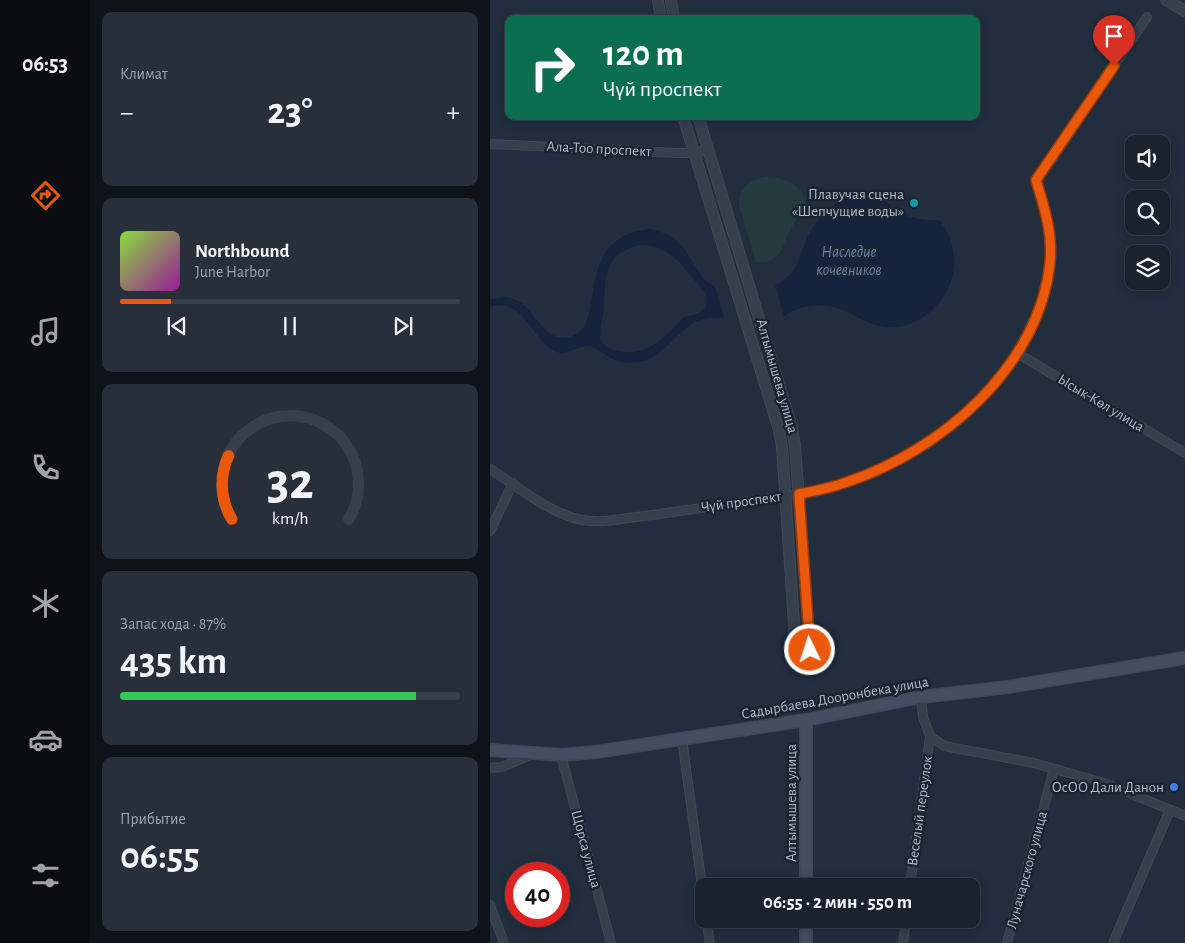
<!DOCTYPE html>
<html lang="ru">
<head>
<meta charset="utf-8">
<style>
	body { margin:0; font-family:"Alegreya Sans",sans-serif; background:#272f3a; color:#f1f3f6; height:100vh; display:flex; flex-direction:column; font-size:19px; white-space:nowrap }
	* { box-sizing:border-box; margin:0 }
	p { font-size:16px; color:#9fa4aa }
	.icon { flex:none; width:28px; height:28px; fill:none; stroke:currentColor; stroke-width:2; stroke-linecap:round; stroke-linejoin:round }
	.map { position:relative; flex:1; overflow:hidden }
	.details { display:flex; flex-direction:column; gap:12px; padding:12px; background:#0e1319; width:400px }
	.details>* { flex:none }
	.hud { position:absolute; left:15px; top:15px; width:475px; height:105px; border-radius:10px; box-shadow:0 2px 12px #0003,0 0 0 1px #383f4a; background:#0b6e4f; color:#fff; overflow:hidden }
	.tools { position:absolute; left:635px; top:135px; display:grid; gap:10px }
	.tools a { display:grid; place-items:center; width:45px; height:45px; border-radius:10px; background:#1a222e; box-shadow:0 2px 12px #0003,0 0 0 1px #383f4a; font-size:25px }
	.speed { position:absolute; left:15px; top:862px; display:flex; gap:10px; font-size:25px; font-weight:700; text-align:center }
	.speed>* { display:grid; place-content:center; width:65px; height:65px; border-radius:50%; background:#1a222e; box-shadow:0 2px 12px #0003,0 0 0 1px #383f4a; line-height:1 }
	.speed .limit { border:8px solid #d22; background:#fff; color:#111 }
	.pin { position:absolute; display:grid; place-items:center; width:42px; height:42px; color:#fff; margin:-51px -21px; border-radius:50% 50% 50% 0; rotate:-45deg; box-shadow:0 0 5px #0007 }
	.pin .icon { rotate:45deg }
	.me { position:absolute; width:55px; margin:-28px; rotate:356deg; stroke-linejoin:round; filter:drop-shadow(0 0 4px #0008) }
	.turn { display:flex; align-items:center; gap:18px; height:105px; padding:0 15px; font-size:22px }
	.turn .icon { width:65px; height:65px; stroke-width:2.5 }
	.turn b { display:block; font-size:35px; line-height:42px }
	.big { font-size:38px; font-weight:700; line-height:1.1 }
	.details .widget { flex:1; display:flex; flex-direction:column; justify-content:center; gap:8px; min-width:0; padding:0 18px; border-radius:10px; background:#272f3a }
	.details .dial { align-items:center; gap:0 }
	.dial svg { height:130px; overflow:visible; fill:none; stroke:#383f4a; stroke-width:7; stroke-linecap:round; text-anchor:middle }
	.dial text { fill:#f1f3f6; stroke:none }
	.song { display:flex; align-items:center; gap:15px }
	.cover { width:60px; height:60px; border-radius:8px; background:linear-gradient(135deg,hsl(90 70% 55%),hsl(300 70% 35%)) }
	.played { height:5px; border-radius:2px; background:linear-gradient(90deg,#ea580c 15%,#383f4a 15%) }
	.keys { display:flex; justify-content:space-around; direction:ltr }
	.heat { display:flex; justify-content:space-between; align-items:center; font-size:28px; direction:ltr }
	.charge { height:8px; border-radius:4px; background:linear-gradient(90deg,#34c759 87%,#383f4a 0) }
	.trip { position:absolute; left:205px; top:878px; width:285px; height:50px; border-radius:10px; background:#1a222e; box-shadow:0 2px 12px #0003,0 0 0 1px #383f4a; font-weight:700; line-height:50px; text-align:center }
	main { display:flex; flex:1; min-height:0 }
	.dock { display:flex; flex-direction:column; width:90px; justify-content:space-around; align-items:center; background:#0a0e12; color:#9fa4aa }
	.dock .icon { width:35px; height:35px }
	.dock .selected { color:#ea580c }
	.dock b { font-size:22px; color:#f1f3f6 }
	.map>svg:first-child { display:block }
	.green { fill:#243b3e }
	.water { fill:#15243c; fill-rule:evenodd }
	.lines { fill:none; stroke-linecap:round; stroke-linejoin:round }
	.minor-casing { stroke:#3f4956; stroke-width:10 }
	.tertiary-casing { stroke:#3f4956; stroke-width:12 }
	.secondary-casing { stroke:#3f4956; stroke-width:14 }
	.minor { stroke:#36404d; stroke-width:8 }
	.tertiary { stroke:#36404d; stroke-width:10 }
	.secondary { stroke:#444e61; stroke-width:11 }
	.route-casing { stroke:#983908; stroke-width:12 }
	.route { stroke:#ea580c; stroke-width:9 }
	.culture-dot { fill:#0f9aa8; stroke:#1b2532; stroke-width:2 }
	.shop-dot { fill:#3f7fe0; stroke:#1b2532; stroke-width:2 }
	.labels { text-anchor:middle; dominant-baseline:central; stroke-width:5; stroke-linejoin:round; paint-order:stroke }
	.street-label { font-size:15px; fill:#b2bac9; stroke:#1b2532 }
	.poi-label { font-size:15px; fill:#b2bac9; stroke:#1b2532; text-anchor:end }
	.water-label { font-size:16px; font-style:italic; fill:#6984aa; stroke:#1b2532 }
</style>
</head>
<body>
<main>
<nav class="dock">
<b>06:53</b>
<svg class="icon selected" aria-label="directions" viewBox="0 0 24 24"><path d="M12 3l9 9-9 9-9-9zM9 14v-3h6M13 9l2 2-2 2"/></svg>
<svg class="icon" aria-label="music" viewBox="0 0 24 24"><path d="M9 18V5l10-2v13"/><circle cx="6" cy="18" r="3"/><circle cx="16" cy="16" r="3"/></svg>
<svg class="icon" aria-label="phone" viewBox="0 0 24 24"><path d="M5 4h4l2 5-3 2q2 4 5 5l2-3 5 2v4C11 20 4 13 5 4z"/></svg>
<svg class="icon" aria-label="climate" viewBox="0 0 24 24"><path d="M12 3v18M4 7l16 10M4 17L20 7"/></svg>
<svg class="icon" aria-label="car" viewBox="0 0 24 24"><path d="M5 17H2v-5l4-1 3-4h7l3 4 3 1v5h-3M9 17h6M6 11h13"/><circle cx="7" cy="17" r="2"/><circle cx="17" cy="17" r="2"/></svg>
<svg class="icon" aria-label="filters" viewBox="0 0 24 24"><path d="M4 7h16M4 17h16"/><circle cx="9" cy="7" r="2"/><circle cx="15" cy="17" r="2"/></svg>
</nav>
<section class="details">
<div class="widget"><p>Климат</p>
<div class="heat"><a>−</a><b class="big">23°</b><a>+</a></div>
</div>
<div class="widget">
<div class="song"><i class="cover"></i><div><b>Northbound</b><p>June Harbor</p></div></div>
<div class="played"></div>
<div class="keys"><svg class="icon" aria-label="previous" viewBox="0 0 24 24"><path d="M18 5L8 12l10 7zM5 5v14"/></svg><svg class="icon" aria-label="pause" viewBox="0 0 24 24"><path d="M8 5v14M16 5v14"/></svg><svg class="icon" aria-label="next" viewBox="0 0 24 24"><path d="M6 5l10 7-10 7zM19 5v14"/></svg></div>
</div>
<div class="widget dial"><svg viewBox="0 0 100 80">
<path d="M14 69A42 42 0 1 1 86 69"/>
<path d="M14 69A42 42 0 0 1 12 30" stroke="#ea580c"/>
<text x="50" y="56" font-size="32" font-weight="700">32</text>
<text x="50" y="72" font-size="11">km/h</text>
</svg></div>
<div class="widget"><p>Запас хода · 87%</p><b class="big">435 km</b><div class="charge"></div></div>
<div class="widget"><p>Прибытие</p><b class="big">06:55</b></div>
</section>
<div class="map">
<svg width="695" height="943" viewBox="0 0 695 943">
	<rect width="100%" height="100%" fill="#222e3e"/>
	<!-- green -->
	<path class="green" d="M 274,177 C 291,177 314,183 316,204 C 313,212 306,219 302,227 C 292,244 292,265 266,262 L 249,205 C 249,188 259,181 274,177 Z"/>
	<!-- water -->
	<g class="water">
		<path d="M 386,190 C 401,213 422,221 449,220 C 463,237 468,260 461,281 C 451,310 421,333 390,326 C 380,324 371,319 362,314 C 339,302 316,302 294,316 L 285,285 C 307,275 306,263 315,243 C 329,209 352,196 386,190 Z"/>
		<path d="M 161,229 L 180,235 L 194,248 L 212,277 L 226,289 L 234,318 C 183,311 182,371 131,362 C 117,359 108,346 97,346 C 83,347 74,360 58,347 C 40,332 30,297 0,307 L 0,300 C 32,289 39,314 57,331 C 70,343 89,338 96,323 C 100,313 101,303 103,292 C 108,255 121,233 161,229 ZM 150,245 C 182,245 194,269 214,291 C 217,296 218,304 214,309 C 210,315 199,315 193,318 C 189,321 186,325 182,329 C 167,345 151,356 128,351 C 120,349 113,346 110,338 C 110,327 113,317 114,307 C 116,275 113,255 150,245 Z"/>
	</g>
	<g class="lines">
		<defs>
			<g id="minor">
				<path d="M 0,144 L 187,153 L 204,153 L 218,149"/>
				<path d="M 527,353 L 695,453"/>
				<path d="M 0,469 C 29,487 58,513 92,520 C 108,523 124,520 139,518 C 179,513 219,507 259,501 C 292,496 324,493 356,483 C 450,452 551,365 560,261 C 562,233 554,206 546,180 L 657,17"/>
				<path d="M 0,531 L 23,483"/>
				<path d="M 431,697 L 433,717 L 440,736 L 454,746 L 544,763 L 620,785 L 695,816"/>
				<path d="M 192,739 L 214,900"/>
				<path d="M 71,755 L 121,943"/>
				<path d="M 0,768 L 12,767 L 43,754"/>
				<path d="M 420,886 L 440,736"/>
				<path d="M 0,905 L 14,943"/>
				<path d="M 216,919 L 220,943"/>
				<path d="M 413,943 L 416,919"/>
				<path d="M 517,943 L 564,769"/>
				<path d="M 623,943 L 680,810"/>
			</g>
			<g id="tertiary">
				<path d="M 168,0 L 171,19"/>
				<path d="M 181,0 L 184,19"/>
				<path d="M 676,0 L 695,11"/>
				<path d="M 193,116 L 289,430 L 292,447 L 306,653"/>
				<path d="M 208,116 L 302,428 L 305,445 L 320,650"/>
			</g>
			<g id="secondary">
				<path d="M 0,750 L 71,755 L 106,752 L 316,720 L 431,697 L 518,687 L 695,658"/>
				<path d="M 316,886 L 316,720"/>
				<path d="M 316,943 L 316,919"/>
			</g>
		</defs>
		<!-- minor casing -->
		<use href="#minor" class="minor-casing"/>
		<!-- tertiary casing -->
		<use href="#tertiary" class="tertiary-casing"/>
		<!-- secondary casing -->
		<use href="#secondary" class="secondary-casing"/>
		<!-- minor -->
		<use href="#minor" class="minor"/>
		<!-- tertiary -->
		<use href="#tertiary" class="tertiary"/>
		<!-- secondary -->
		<use href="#secondary" class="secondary"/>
	</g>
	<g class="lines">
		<defs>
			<path id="route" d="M 320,650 L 309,494 C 325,491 341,488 357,482 C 451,451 550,366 560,262 C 563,234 554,206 546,180 L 624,66"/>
		</defs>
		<!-- route casing -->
		<use href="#route" class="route-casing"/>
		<!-- route -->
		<use href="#route" class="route"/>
	</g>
	<!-- markers -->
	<circle class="culture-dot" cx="424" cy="203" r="5"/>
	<circle class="shop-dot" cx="684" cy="787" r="5"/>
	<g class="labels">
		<!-- street labels -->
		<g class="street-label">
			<text transform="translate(109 149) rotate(3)">Ала-Тоо проспект</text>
			<text transform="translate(287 376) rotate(74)">Алтымышева улица</text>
			<text transform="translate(611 403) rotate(31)">Ысык-Көл улица</text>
			<text transform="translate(251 502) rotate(-8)">Чүй проспект</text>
			<text transform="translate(345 698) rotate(-10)">Садырбаева Дооронбека улица</text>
			<text transform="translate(301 803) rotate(-90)">Алтымышева улица</text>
			<text transform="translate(430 811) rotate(-82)">Веселый переулок</text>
			<text transform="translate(96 849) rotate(75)">Щорса улица</text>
			<text transform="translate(537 870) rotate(-75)">Луначарского улица</text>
		</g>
		<!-- poi labels -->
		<g class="poi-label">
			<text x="414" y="194">Плавучая сцена<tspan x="414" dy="17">«Шепчущие воды»</tspan></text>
			<text x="674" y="787">ОсОО Дали Данон</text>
		</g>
		<!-- water labels -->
		<g class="water-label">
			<text x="359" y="252">Наследие<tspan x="359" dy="18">кочевников</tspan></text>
		</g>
	</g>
</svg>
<div class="tools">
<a><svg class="icon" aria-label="sound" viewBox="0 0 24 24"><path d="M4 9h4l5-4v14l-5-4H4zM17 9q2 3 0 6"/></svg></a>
<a><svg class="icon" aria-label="search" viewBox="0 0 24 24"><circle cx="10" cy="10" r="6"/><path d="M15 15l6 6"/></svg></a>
<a><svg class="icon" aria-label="layers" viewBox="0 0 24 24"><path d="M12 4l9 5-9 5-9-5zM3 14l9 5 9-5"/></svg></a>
</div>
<div class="speed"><div class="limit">40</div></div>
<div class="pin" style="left:624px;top:66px;background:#d93025"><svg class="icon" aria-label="arrive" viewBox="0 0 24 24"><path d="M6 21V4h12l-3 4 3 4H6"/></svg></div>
<svg class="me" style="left:320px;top:650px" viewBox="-20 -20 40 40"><circle r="17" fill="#ea580c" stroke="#fff" stroke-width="3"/><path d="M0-11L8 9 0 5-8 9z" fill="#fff"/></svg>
<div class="trip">06:55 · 2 мин · 550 m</div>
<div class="hud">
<div class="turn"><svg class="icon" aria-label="right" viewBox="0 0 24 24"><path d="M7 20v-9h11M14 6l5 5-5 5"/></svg><div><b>120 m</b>Чүй проспект</div></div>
</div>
</div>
</main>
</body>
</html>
